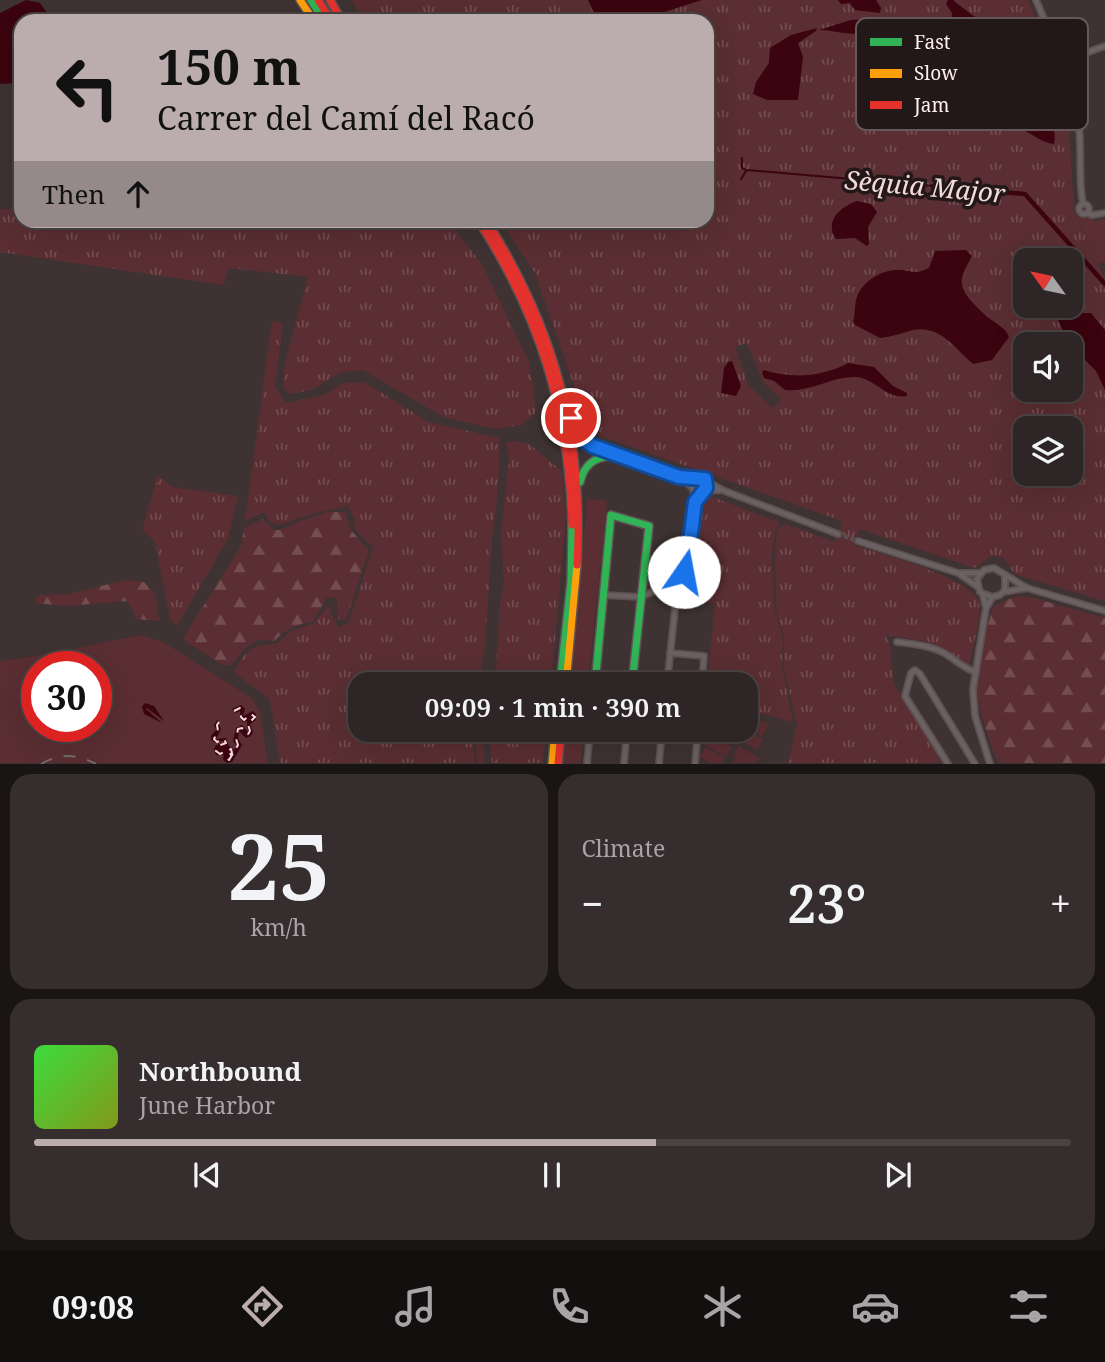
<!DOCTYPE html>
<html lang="en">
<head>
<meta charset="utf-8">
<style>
	body { margin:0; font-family:"Noto Serif",serif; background:#362e2e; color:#f1f3f6; height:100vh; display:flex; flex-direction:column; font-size:26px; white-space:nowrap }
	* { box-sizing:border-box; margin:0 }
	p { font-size:23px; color:#a7a5a7 }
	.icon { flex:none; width:38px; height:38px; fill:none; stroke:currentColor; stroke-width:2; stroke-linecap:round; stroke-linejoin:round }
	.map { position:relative; height:764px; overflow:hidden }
	.sheet { display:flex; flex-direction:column; gap:10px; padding:10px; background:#191515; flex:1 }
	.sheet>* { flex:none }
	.banner { position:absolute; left:14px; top:14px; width:700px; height:214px; border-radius:21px; box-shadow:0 7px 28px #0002,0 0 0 2px #494343; background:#bbacad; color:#111; overflow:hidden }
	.needle { width:46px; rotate:303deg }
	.buttons { position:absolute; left:1013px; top:248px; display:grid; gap:14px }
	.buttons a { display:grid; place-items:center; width:70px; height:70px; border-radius:14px; background:#2e2626; box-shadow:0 7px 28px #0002,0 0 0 2px #494343; font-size:35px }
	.speed { position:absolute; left:21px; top:651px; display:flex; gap:14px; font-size:35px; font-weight:700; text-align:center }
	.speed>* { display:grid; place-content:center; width:91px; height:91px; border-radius:50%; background:#2e2626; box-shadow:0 7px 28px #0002,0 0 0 2px #494343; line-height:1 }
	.speed .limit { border:10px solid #d22; background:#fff; color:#111 }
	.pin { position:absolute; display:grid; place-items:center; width:60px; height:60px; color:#fff; margin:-30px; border:4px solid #fff; border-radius:50%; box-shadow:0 2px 7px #0007 }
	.me { position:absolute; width:77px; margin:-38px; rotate:12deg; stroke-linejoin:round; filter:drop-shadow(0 0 5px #0008) }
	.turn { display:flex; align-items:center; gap:24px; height:147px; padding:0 28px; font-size:32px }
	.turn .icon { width:91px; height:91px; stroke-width:2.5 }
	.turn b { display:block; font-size:49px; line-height:60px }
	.then { display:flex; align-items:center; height:66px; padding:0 28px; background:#0003; gap:14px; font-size:26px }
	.big { font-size:52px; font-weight:600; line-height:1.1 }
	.sheet .card { flex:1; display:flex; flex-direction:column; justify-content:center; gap:10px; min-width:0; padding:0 24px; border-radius:21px; background:#362e2e }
	.sheet .dial { align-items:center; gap:0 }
	.dial b { font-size:91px; line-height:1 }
	.song { display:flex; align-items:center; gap:21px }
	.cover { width:84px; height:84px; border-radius:10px; background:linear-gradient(135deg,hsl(120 70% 55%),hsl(70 70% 35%)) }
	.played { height:7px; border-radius:4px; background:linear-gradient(90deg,#bbacad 60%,#494343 60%) }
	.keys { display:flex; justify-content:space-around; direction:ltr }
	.heat { display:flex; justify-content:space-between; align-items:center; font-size:38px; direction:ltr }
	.sheet .tiles { flex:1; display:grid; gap:10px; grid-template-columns:1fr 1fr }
	.card:last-child { grid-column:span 2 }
	.trip { position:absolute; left:348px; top:672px; width:410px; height:70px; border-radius:21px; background:#2e2626; box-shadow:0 7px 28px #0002,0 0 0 2px #494343; font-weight:600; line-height:70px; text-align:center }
	.tab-bar { display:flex; height:112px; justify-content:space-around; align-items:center; background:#120f0f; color:#a7a5a7 }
	.tab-bar .icon { width:49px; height:49px }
	.tab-bar .active { color:#bbacad }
	.tab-bar b { font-size:32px; color:#f1f3f6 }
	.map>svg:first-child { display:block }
	.grass { fill:url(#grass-tufts); fill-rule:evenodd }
	.forest { fill:url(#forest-firs) }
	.green { fill:#5a2e32; fill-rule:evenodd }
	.water { fill:#3b040f }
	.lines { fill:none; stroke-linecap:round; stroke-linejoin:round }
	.stream { stroke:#3b040f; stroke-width:2 }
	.canal { stroke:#3b040f; stroke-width:4.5 }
	.ferry { stroke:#f5dadb; stroke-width:2; stroke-dasharray:9 7; stroke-linecap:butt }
	.street-tunnel { stroke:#5b4e4e; stroke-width:4.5; stroke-dasharray:4.5 2; stroke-linecap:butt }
	.street-casing { stroke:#5d5152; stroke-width:8 }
	.fast-casing { stroke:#5d5152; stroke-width:10 }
	.slow-casing { stroke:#5d5152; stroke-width:10 }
	.jam-casing { stroke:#5d5152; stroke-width:10 }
	.street { stroke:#6b6162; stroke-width:4.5 }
	.fast { stroke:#30b455; stroke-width:7 }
	.slow { stroke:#ff9f0a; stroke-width:7 }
	.jam { stroke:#e5322d; stroke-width:7 }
	.rail { stroke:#756d6d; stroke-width:2; stroke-dasharray:12 12; stroke-linecap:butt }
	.route-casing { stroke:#114b97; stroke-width:18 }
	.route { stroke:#1a73e8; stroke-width:12 }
	.labels { text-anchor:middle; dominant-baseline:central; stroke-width:7; stroke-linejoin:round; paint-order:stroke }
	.water-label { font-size:26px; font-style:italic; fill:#f5dadb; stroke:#231818 }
	.key { fill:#231818; stroke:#655858; stroke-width:2 }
	.key-label { font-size:19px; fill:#ffeeef }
</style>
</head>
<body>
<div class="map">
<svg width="1105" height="764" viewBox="0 0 1105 764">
	<defs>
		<pattern id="grass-tufts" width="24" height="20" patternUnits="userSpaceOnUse" patternTransform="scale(1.75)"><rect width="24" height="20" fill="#5a2e32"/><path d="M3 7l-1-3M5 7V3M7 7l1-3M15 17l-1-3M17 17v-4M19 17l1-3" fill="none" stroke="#734d50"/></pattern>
		<pattern id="forest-firs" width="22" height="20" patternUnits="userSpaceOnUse" patternTransform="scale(1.75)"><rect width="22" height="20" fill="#5a2e32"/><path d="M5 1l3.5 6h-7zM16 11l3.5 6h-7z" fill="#734d50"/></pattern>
	</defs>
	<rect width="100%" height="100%" fill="#3e3232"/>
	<!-- grass -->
	<g class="grass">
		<path d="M 352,0 L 1028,0 L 1067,96 L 1074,211 L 1105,279 L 1105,601 L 1016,575 L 1003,558 L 992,556 L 974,568 L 859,529 L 854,545 C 878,553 973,578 979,602 C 982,618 972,649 969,666 L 929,642 L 885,635 L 890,645 L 894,684 L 943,763 L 788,763 L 797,725 L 784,669 L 784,638 L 776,608 L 775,552 L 777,530 L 785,524 L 835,542 L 842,521 L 590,432 L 535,273 L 500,221 L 707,220 L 707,21 L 365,21 ZM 1026,261 L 1071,261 L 1071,306 L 1026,306 ZM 747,343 L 764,383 L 781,399 L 773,408 L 748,385 L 735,347 ZM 1026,345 L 1071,345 L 1071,390 L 1026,390 ZM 1026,429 L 1071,429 L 1071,474 L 1026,474 Z"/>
		<path d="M 21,206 L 21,220 L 448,221 L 482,264 L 529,362 L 534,393 L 535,413 L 522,425 L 495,429 L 443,417 L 363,370 L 342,372 L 311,390 L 290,394 L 283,389 L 284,367 L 308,277 L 229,268 L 223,285 L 0,252 L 0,210 Z"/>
		<path d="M 272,321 L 283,323 L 275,385 L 286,403 L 323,395 L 344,383 L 364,382 L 429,422 L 499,438 C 501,472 496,506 492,540 C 488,588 488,637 479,684 L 360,684 L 360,730 L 472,730 L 475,763 L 280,763 L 270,699 L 233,672 C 246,651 250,644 276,644 L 290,632 L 314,623 L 329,605 L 332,615 L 339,628 L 349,622 L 373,547 L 355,529 L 354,519 L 348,506 L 311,514 L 279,525 L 270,522 L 264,512 L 245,521 Z"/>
		<path d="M 514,441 L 529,444 L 562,471 L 566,519 L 551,684 L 495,684 L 500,601 L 504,582 L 501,535 L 509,459 L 506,443 Z"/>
		<path d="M 158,476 L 173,487 L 238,496 L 228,539 L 177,626 L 170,619 L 155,542 L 142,529 Z"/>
		<path d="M 710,496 L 781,523 L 776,528 L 772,553 L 774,606 L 783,641 L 782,666 L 793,722 L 746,710 L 746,684 L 707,684 L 715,603 L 682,600 C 683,587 689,579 692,568 C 698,547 695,510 710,496 Z"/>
		<path d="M 488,730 L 546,730 L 543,763 L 492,763 Z"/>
	</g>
	<!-- forest -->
	<g class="forest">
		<path d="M 327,512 L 345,512 L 350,529 L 369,550 L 346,620 L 338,620 L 337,599 L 327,597 L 313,622 C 297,623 286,630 274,641 L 258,640 L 245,648 L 231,666 L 221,664 L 185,641 L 184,637 L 241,546 L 244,528 L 263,519 L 274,530 L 280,530 L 297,522 Z"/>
		<path d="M 125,580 L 144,582 L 156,595 L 158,616 L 161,621 L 136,619 L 133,610 L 127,601 L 67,606 L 35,603 L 35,598 L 40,595 L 69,594 Z"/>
		<path d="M 1016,596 L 1030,597 L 1105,618 L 1105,763 L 998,763 C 990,742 982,722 978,699 C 975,678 986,626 994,606 Z"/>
		<path d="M 475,730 L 482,730 L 485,763 L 477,763 Z"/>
	</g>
	<!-- green -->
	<g class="green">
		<path d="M 1077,216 L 1093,218 L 1094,221 L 1105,219 L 1105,261 L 1098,264 Z"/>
		<path d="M 587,499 L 607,501 L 588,684 L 571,684 Z"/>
		<path d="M 135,636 L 144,636 L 163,642 L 252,698 L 260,712 L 268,763 L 0,763 L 0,661 L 50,654 ZM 37,667 L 96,667 L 96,726 L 37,726 Z"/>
		<path d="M 746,717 L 755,722 L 758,719 L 769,725 L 762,737 L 746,724 Z"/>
		<path d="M 746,729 L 763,739 L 757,750 L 736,738 L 741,730 Z"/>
		<path d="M 567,730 L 584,730 L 581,763 L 563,763 Z"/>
		<path d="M 711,735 L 732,747 L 726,757 L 705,745 Z"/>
		<path d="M 739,746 L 760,758 L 756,763 L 746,763 L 741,761 L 744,763 L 733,763 L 736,758 L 733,756 Z"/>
		<path d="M 705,747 L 725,758 L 722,763 L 711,763 L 699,757 Z"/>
	</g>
	<!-- water -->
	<g class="water">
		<path d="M 26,0 L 40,3 L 53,21 L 21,21 L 21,83 L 0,84 L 0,13 Z"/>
		<path d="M 588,0 L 702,0 L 636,21 L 592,21 L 593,11 Z"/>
		<path d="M 838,0 L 876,0 L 881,8 L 880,13 L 855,10 L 850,3 L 841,4 Z"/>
		<path d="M 948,0 L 953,0 C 964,10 977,17 988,27 C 1014,50 1029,78 1044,108 C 1050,120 1057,129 1054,144 C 1041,143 1031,132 1018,128 C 1008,124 1000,132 990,131 L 988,128 C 990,98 972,84 951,66 L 949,40 L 952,13 L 946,4 Z"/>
		<path d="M 866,19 L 878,22 L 879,26 C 866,41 837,30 819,30 L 851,20 Z"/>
		<path d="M 817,28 L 816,31 L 798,43 L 803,57 L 798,100 L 767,100 L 753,94 L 756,82 L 769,63 L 770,48 L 791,35 Z"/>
		<path d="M 857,201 L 871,204 L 877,212 L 868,227 L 869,244 L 867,246 L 855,238 L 836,239 C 824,221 840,207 857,201 Z"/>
		<path d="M 966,250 L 972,256 C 962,275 955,283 972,302 C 979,309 985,316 993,321 C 1000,326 1006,329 1009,337 L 992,360 L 973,364 C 954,348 941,325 913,330 C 902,333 891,337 880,338 L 855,325 L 853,322 C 856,313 854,302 858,294 C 865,280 881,271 895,270 C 911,269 913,276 929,268 L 935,251 Z"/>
		<path d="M 1049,306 L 1058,306 L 1071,313 L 1077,308 L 1083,313 L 1091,313 L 1105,330 L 1105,390 L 1096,371 L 1078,353 L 1073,342 L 1065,335 L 1056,316 L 1048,311 Z"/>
		<path d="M 732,361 L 741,386 L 736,396 L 721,393 L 724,368 L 728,362 Z"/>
		<path d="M 848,363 L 874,367 L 893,386 L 907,393 L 907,396 C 886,400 875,378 856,377 C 832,376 809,393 785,390 L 774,381 L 764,378 L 762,372 L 764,370 C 791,379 823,377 848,363 Z"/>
		<path d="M 145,703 L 154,706 L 164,721 L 147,708 L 146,709 L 162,723 L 144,714 L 142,707 Z"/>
		<path d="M 241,705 L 245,709 L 243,716 L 253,711 L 256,714 L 256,720 L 250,724 L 253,732 L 251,736 L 246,738 L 239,731 L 238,739 L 242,745 L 232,762 L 227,763 L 223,760 L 224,755 L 216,755 L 214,749 L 216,745 L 224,743 L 223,741 L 215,743 L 211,740 L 211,736 L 216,730 L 214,725 L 217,720 L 221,729 L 216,739 L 226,738 L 229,746 L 234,750 L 237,746 L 233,741 L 236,728 L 242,725 L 248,732 L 247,721 L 243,722 L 240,718 L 240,711 L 235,713 L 232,709 Z"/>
	</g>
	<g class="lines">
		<!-- stream -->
		<g class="stream">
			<path d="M 742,158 L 742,168 L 746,170 L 933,186"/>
			<path d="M 741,179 L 746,171"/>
		</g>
		<!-- canal -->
		<path class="canal" d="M 933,186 L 1025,194 L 1105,284"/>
		<!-- ferry -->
		<path class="ferry" d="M 219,722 L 217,725 L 218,731 L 214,739 L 217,742 L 224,739 L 226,743 L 218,746 L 216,751 L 220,754 L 231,749 L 232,753 L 226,757 L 229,760 L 238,745 L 236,739 L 238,729 L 242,728 L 248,734 L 250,731 L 248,724 L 255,717 L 251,714 L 244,720 L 241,717 L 240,708 L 234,711"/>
		<!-- street-tunnel -->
		<path class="street-tunnel" d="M 838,534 L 858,541"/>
		<defs>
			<g id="street">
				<path d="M 1036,0 C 1053,41 1074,84 1079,128 C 1082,153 1078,179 1083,204"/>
				<path d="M 1060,62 L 1105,46"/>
				<circle cx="1084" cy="209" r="5"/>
				<path d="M 1087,213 L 1092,215 L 1105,213"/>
				<path d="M 619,457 L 679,477"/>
				<circle cx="700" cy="484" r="7"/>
				<path d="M 693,488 L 679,477 L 695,478"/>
				<path d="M 693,490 L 695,502 L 703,491"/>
				<path d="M 722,490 L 838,534"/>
				<path d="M 703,491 L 722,490 L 707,481"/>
				<path d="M 858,541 L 958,573"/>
				<path d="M 978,587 L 958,573 L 980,573"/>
				<path d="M 1027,588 L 1105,611"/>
				<path d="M 1003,592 L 1027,588 L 994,568 L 984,570 L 977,579 L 980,592 L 992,597 L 1000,595 L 1005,590 L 1005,576"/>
				<path d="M 604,595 L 641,597 L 678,580 L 687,564 L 695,502"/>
				<path d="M 983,595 L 986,608 L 992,598"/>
				<path d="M 986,608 L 973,689 L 975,716 L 990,764"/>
				<path d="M 897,642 C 912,644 928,645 942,652 C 954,658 962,668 976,672"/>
				<path d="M 670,653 L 704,656 L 702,684"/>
				<path d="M 667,684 L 678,580"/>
				<path d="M 587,764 L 590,730"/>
				<path d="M 624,764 L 627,730"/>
				<path d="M 659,764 L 662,730"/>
				<path d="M 695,764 L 698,730"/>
				<path d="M 948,764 L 905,696 L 911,673 L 915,670 L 920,674 L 975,764"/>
			</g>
			<g id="fast">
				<path d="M 311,0 L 324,21"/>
				<path d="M 573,423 L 582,440 L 619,457"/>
				<path d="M 580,482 C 584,465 594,457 611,456"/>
				<path d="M 560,684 L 571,581 L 572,525"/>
				<path d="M 595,684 L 611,515 L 649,526 L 632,684"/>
			</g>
			<g id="slow">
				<path d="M 300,0 L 314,21"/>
				<path d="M 566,684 L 577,565"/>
				<path d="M 552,764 L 555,730"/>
			</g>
			<g id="jam">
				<path d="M 318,0 L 331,21"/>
				<path d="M 330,0 L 342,21"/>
				<path d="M 478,220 C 540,316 569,410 572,525"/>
				<path d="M 486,220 C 555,329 584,436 577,565"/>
				<path d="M 558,764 L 561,730"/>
			</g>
		</defs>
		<!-- street casing -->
		<use href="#street" class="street-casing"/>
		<!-- fast casing -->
		<use href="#fast" class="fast-casing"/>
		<!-- slow casing -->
		<use href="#slow" class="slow-casing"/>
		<!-- jam casing -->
		<use href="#jam" class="jam-casing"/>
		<!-- street -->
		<use href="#street" class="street"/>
		<!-- fast -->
		<use href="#fast" class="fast"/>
		<!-- slow -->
		<use href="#slow" class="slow"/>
		<!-- jam -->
		<use href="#jam" class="jam"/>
		<!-- rail -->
		<path class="rail" d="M 41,764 C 60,753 77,754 96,764"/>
	</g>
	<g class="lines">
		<defs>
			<path id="route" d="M 571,418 L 580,437 L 593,446 L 679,477 L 705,479 L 706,488 L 695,502 L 687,564 L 684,572"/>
		</defs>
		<!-- route casing -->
		<use href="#route" class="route-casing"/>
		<!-- route -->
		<use href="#route" class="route"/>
	</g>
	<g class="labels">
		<!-- water labels -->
		<g class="water-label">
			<text transform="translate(925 186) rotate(5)">Sèquia Major</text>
		</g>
	</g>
	<!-- legend -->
	<rect x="856" y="18" width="232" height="112" rx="10" class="key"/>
	<rect x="870" y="38" width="32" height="8" fill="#30b455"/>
	<rect x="870" y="69" width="32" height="9" fill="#ff9f0a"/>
	<rect x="870" y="101" width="32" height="8" fill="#e5322d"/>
	<g class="key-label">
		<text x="914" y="49">Fast</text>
		<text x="914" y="80">Slow</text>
		<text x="914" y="112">Jam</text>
	</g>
</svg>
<div class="buttons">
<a><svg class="needle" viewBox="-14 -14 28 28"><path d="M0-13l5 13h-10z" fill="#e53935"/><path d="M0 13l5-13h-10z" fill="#a7a5a7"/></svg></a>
<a><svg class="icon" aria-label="sound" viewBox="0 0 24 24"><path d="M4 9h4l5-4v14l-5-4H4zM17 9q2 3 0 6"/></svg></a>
<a><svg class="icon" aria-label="layers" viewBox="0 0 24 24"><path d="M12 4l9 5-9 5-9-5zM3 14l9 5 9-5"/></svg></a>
</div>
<div class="speed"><div class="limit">30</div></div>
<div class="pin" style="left:571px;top:418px;background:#d93025"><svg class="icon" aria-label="arrive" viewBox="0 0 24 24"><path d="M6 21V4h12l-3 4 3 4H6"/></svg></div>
<svg class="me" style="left:684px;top:572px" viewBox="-20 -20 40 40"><circle r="19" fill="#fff"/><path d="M0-13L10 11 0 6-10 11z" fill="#1a73e8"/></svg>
<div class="trip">09:09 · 1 min · 390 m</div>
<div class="banner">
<div class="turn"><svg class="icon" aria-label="left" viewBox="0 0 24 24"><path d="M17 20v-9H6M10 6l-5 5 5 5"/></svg><div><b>150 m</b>Carrer del Camí del Racó</div></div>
<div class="then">Then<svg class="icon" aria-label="ahead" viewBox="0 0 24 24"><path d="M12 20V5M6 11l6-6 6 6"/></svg></div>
</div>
</div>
<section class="sheet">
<div class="tiles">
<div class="card dial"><b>25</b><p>km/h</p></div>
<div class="card"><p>Climate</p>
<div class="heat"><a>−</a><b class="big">23°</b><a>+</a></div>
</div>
<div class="card">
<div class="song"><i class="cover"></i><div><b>Northbound</b><p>June Harbor</p></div></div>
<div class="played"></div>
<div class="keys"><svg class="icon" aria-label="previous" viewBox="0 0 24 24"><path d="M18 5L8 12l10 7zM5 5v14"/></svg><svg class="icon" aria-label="pause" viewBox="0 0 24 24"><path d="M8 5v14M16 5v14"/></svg><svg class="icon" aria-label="next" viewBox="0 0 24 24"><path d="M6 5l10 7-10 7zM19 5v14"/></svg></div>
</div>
</div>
</section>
<nav class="tab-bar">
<b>09:08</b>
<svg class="icon active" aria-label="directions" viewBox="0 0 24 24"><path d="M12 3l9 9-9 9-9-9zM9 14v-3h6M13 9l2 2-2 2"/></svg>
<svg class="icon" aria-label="music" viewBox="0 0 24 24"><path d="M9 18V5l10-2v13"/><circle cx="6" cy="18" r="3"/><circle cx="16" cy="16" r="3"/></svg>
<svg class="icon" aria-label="phone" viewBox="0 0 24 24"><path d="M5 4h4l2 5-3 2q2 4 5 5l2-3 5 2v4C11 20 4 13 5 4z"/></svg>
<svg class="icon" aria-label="climate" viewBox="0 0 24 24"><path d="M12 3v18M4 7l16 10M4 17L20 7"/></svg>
<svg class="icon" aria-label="car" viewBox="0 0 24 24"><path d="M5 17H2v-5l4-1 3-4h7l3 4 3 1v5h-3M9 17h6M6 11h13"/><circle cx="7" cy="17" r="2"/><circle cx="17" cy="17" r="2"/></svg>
<svg class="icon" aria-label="filters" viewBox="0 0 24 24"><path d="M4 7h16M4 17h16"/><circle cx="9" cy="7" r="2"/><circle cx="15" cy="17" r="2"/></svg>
</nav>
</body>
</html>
